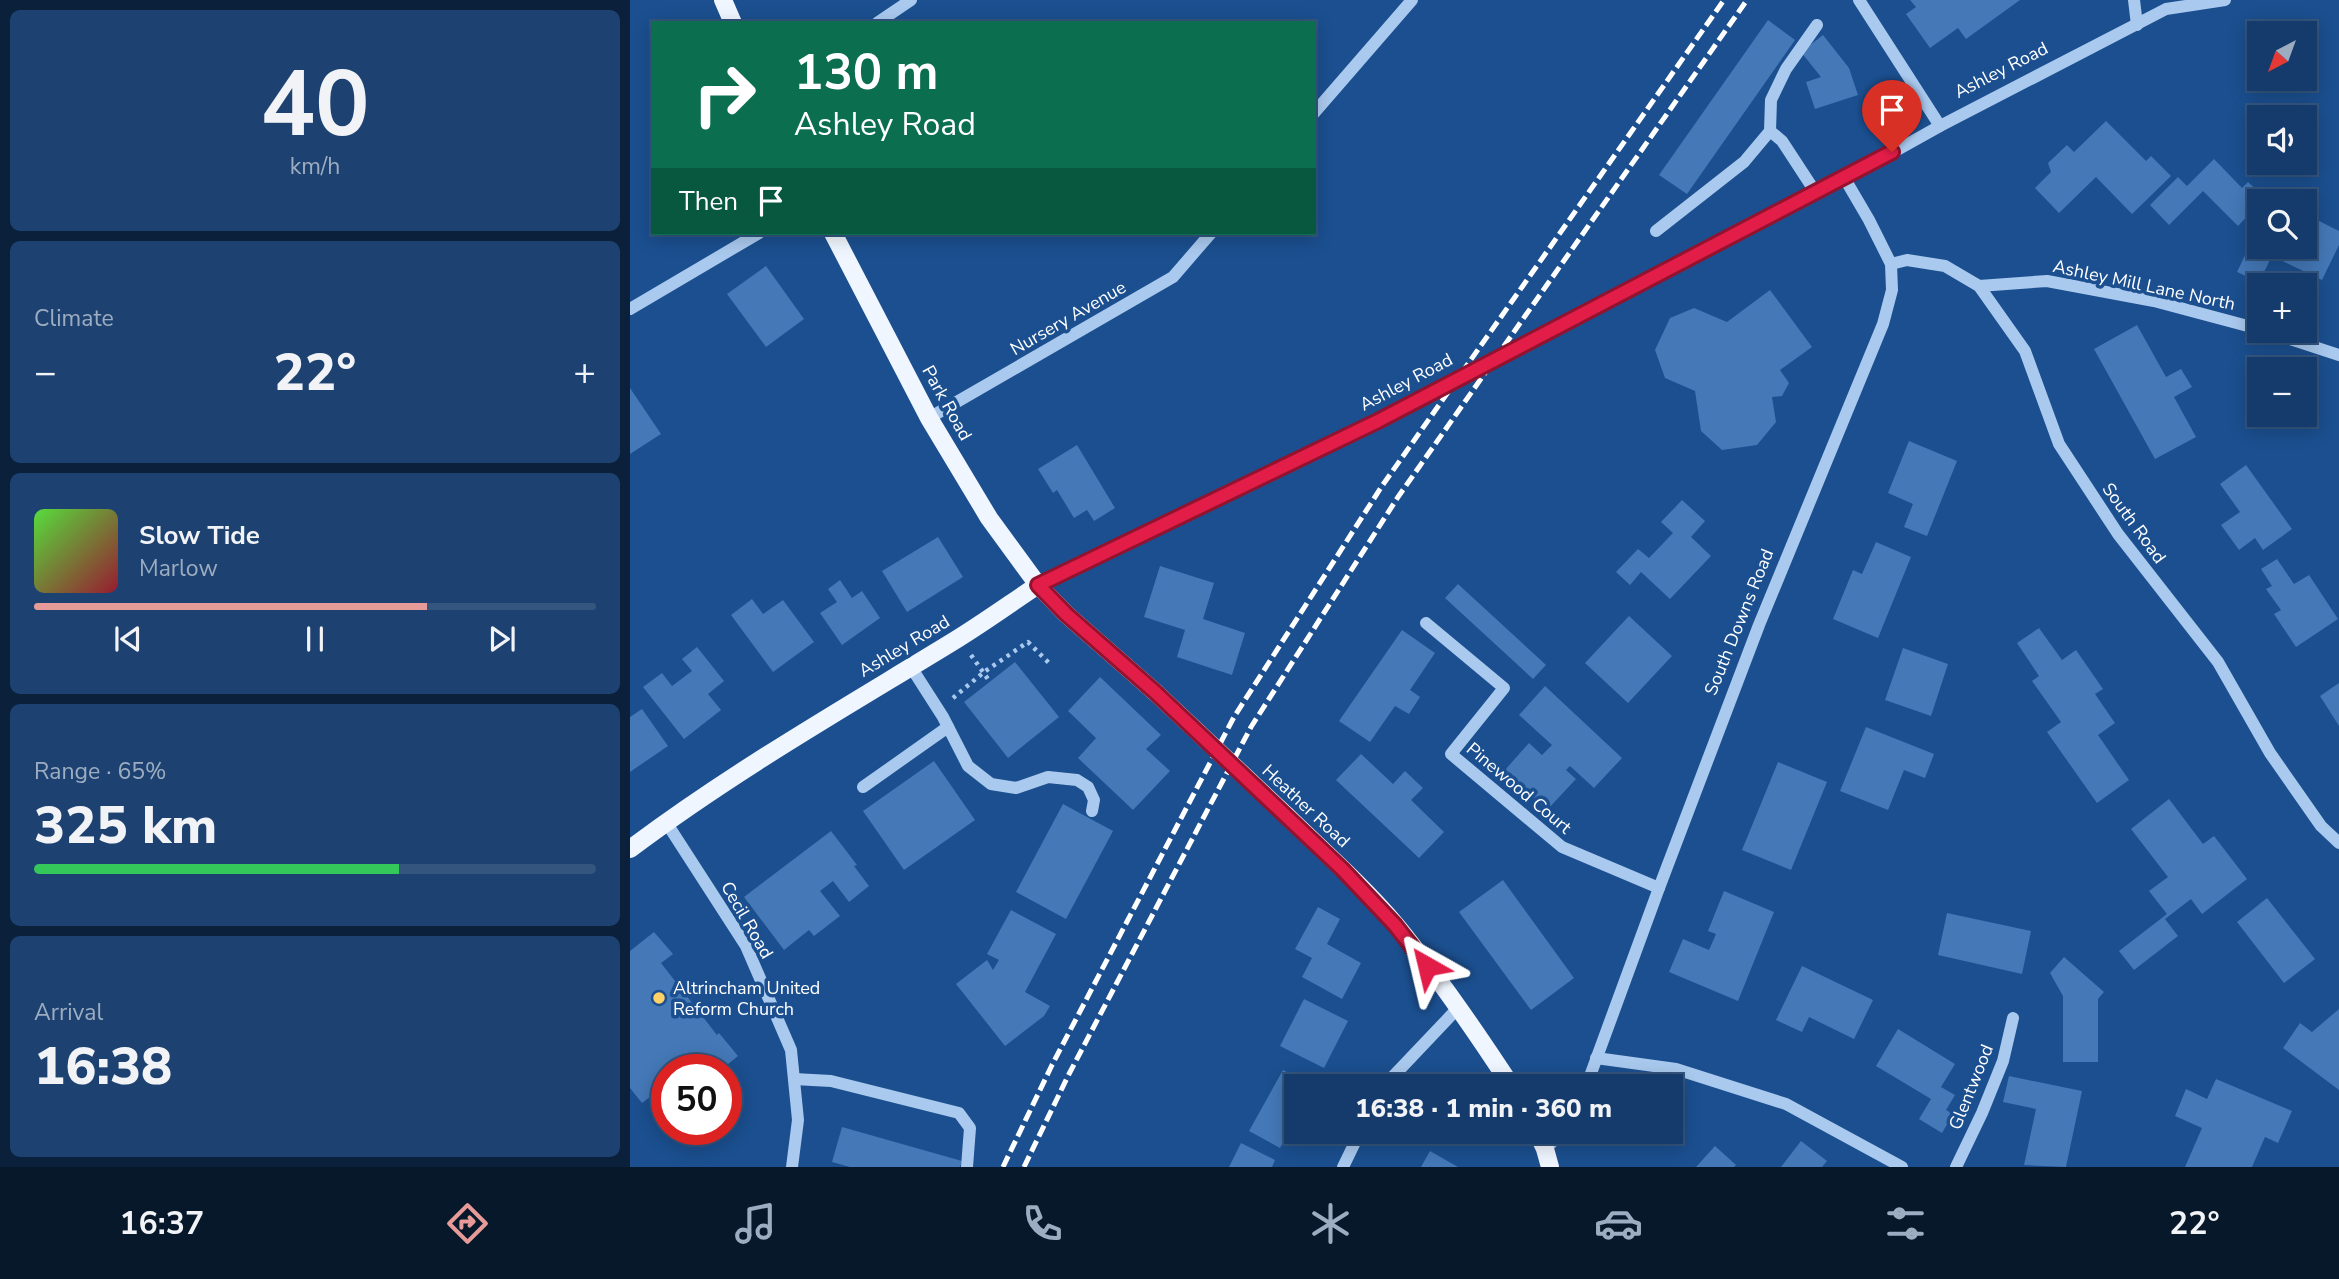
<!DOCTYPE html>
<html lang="en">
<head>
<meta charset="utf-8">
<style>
	body { margin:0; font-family:"Nunito Sans",sans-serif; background:#1d4271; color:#f1f3f6; height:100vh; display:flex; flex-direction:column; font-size:26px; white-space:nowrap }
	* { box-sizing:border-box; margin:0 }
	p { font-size:23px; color:#9dadc1 }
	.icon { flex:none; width:38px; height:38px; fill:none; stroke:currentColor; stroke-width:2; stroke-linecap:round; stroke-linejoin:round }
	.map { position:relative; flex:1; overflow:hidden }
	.drawer { display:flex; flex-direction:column; gap:10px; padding:10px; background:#0b203b; width:630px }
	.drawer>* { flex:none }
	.banner { position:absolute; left:21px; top:21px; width:665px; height:214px; border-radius:0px; box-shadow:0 4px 18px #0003,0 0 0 2px #33557e; background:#0b6e4f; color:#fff; overflow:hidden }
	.needle { width:46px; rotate:221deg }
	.tools { position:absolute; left:1617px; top:21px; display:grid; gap:14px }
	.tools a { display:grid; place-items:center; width:70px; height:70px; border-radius:0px; background:#143b6b; box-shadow:0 4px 18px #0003,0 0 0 2px #33557e; font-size:35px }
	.speed { position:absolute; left:21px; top:1054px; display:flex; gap:14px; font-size:35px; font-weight:700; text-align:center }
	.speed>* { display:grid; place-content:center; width:91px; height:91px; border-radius:50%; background:#143b6b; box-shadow:0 4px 18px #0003,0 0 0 2px #33557e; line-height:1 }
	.speed .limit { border:10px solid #d22; background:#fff; color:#111 }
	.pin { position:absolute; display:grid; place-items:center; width:60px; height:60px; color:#fff; margin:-72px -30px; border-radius:50% 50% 50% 0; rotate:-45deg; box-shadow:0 0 7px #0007 }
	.pin .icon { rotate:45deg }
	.me { position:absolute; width:77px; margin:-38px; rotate:323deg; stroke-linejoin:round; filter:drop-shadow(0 0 5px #0008) }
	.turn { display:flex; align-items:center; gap:24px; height:147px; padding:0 28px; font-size:32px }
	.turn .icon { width:91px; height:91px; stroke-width:2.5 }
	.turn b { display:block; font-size:49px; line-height:60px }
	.then { display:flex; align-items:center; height:66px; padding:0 28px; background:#0003; gap:14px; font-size:26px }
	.big { font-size:52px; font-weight:800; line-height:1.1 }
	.drawer .card { flex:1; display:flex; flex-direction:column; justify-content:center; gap:10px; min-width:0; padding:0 24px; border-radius:10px; background:#1d4271 }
	.drawer .dial { align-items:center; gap:0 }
	.dial b { font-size:91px; line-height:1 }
	.song { display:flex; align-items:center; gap:21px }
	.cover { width:84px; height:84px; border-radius:10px; background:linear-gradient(135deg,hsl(110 70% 55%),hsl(350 70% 35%)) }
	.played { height:7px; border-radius:4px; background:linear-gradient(90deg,#e69b98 70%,#33557e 70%) }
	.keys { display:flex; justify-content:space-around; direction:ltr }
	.heat { display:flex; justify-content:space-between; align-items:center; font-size:38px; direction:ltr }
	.charge { height:10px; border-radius:5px; background:linear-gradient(90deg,#34c759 65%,#33557e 0) }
	.trip { position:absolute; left:654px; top:1074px; width:399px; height:70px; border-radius:0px; background:#143b6b; box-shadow:0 4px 18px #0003,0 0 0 2px #33557e; font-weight:800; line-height:70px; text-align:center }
	.dock { display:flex; height:112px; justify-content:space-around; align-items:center; background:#08182b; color:#9dadc1 }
	.dock .icon { width:49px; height:49px }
	.dock .on { color:#e69b98 }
	.dock b { font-size:32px; color:#f1f3f6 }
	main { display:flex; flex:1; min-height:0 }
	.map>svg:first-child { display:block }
	.building { fill:#4478b7 }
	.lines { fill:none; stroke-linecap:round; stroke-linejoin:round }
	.path { stroke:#a9c9ee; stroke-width:4.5; stroke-dasharray:3.5 5; stroke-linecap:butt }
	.minor { stroke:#a9c9ee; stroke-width:12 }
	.major { stroke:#f0f6ff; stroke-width:18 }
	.rail { stroke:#fff; stroke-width:5; stroke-dasharray:12 5; stroke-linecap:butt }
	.minor-bridge { stroke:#a9c9ee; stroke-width:12 }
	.major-bridge { stroke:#f0f6ff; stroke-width:18 }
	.route-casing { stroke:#92132f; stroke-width:18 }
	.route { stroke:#e11d48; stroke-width:12 }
	.poi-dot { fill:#ffd166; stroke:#1b4f8f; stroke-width:2.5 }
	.labels { text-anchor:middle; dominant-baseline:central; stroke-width:7; stroke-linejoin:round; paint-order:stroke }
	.street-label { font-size:18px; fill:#fff; stroke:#1b4f8f }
	.poi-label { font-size:18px; fill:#fff; stroke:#1b4f8f; text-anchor:start }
</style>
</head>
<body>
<main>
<section class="drawer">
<div class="card dial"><b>40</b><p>km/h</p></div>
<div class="card"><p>Climate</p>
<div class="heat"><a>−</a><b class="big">22°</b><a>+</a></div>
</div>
<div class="card">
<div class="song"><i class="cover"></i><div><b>Slow Tide</b><p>Marlow</p></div></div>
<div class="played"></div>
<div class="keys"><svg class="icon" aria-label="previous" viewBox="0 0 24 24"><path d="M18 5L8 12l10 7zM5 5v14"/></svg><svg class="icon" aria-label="pause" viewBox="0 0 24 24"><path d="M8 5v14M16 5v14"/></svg><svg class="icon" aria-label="next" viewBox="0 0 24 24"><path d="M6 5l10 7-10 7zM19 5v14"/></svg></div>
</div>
<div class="card"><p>Range · 65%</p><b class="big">325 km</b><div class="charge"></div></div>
<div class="card"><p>Arrival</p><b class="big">16:38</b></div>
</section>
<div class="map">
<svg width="1709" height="1167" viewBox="0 0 1709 1167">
	<rect width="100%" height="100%" fill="#1b4f8f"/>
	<!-- building -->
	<g class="building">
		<path d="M 1280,0 L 1390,0 L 1336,39 L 1328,28 L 1300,48 L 1276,14 L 1286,7 Z"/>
		<path d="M 1138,20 L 1165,40 L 1057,194 L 1029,175 Z"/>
		<path d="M 1193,35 L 1219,68 L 1228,95 L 1185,109 L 1176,82 L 1191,77 L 1171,52 Z"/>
		<path d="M 1476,121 L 1516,161 L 1521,156 L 1541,176 L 1502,214 L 1466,177 L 1429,213 L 1405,188 L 1421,172 L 1418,163 L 1437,145 L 1444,152 Z"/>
		<path d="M 1584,159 L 1612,188 L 1618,182 L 1635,198 L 1629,201 L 1629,204 L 1608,226 L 1573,191 L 1539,225 L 1520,205 L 1548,177 L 1557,186 Z"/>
		<path d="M 1665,194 L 1680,201 L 1675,213 L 1675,201 L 1662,201 Z"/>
		<path d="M 1675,214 L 1709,231 L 1709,245 L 1692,280 L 1642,256 L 1629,282 L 1607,272 L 1629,226 L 1629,247 L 1675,247 Z"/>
		<path d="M 136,266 L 174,319 L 136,347 L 97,294 Z"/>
		<path d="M 1140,290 L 1182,347 L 1150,370 L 1159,383 L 1152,396 L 1142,397 L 1146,422 L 1127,445 L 1092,450 L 1071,431 L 1065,391 L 1035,378 L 1025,350 L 1040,318 L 1064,308 L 1097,322 Z"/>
		<path d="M 1507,325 L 1536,377 L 1551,369 L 1562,387 L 1544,397 L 1566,437 L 1525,459 L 1464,349 Z"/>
		<path d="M 0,388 L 31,434 L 0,454 Z"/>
		<path d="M 1279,441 L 1327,461 L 1297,536 L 1274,527 L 1283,504 L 1258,493 Z"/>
		<path d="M 447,445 L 485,508 L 464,521 L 457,510 L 444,518 L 427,490 L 423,493 L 408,469 Z"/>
		<path d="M 1616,465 L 1662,529 L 1633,550 L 1625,538 L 1609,550 L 1591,525 L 1610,512 L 1590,484 Z"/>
		<path d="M 1052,500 L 1075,521 L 1061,537 L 1081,556 L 1040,599 L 1011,572 L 1000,585 L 986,572 L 1008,549 L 1019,558 L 1043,533 L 1031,522 Z"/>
		<path d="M 308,537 L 333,577 L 277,612 L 252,571 Z"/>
		<path d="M 1246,542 L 1281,557 L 1248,638 L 1203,619 L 1223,570 L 1232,574 Z"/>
		<path d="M 1647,559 L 1664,584 L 1679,575 L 1708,619 L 1666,647 L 1644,614 L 1651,610 L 1636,589 L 1642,586 L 1631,569 Z"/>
		<path d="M 530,566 L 584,583 L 573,619 L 615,633 L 602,675 L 547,657 L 555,630 L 514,617 Z"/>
		<path d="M 210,580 L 222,598 L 232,591 L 250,618 L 212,645 L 190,613 L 207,602 L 198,589 Z"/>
		<path d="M 828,584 L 916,665 L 903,679 L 815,598 Z"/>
		<path d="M 122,599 L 133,614 L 153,600 L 184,642 L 143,672 L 101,615 Z"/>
		<path d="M 999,616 L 1042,656 L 998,703 L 955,663 Z"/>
		<path d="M 1409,628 L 1432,660 L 1446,650 L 1473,689 L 1465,694 L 1485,723 L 1468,735 L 1499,780 L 1467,803 L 1417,732 L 1431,722 L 1402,681 L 1409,676 L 1387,643 Z"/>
		<path d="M 772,630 L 805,653 L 780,690 L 790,697 L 779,714 L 765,706 L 740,742 L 709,721 Z"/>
		<path d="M 67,647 L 94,681 L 78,694 L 91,710 L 54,739 L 13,687 L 32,673 L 42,686 L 62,671 L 52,659 Z"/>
		<path d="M 1273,648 L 1318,664 L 1301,716 L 1255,700 Z"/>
		<path d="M 385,662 L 429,717 L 378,758 L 334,702 Z"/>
		<path d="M 470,677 L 531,735 L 516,749 L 540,771 L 503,810 L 448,758 L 466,738 L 438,711 Z"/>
		<path d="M 1709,683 L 1709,726 L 1690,696 Z"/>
		<path d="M 915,686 L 992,758 L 964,788 L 940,766 L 936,770 L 946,779 L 917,810 L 874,771 L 899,743 L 912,755 L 922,745 L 889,715 Z"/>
		<path d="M 12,709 L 38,746 L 0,772 L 0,717 Z"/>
		<path d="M 1236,727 L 1304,754 L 1295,778 L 1274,770 L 1258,810 L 1210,791 Z"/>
		<path d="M 731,754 L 763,784 L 775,771 L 793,788 L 781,800 L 814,832 L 789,858 L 706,780 Z"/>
		<path d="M 304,761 L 345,820 L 274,870 L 233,811 Z"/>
		<path d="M 1148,762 L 1197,782 L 1161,870 L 1112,850 Z"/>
		<path d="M 1539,799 L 1573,844 L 1584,836 L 1617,879 L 1572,914 L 1561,899 L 1535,919 L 1548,936 L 1504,970 L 1489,951 L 1537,914 L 1519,891 L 1538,877 L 1501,829 Z"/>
		<path d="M 433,804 L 483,831 L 436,919 L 386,892 Z"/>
		<path d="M 201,831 L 227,865 L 224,866 L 239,886 L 219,902 L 203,881 L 190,891 L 210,916 L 184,936 L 179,930 L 154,950 L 114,897 Z"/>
		<path d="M 873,880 L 944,978 L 901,1010 L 829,912 Z"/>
		<path d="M 1094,891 L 1144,912 L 1108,1001 L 1039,972 L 1053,939 L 1079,950 L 1086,934 L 1078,931 Z"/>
		<path d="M 1637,898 L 1685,959 L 1654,983 L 1607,922 Z"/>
		<path d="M 688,907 L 710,919 L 697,944 L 731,963 L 712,999 L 672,977 L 682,958 L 665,949 Z"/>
		<path d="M 381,910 L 426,934 L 395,992 L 420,1006 L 414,1016 L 375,1046 L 326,984 L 357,960 L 363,970 L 369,960 L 357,954 Z"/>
		<path d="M 1317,913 L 1401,931 L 1392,974 L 1308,955 Z"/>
		<path d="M 24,932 L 43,954 L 31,963 L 87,1035 L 89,1033 L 108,1056 L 92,1069 L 37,1069 L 37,1084 L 12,1103 L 0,1088 L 0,951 Z"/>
		<path d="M 1434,957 L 1474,992 L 1468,999 L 1468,1062 L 1433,1062 L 1433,996 L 1420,973 Z"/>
		<path d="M 1172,966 L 1243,1000 L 1224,1039 L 1179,1017 L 1172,1032 L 1146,1020 Z"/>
		<path d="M 674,999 L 718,1021 L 694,1068 L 650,1046 Z"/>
		<path d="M 1709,1009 L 1709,1090 L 1653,1048 L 1670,1023 L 1682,1032 Z"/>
		<path d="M 1268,1029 L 1325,1064 L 1311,1087 L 1325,1095 L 1316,1110 L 1323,1114 L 1312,1133 L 1289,1119 L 1301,1099 L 1246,1066 Z"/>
		<path d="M 653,1070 L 683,1087 L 667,1087 L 667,1117 L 650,1148 L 619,1131 Z"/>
		<path d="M 1379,1076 L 1452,1091 L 1436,1167 L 1394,1165 L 1406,1109 L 1373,1102 Z"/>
		<path d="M 1586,1079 L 1662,1111 L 1648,1143 L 1635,1137 L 1622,1167 L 1555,1167 L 1572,1128 L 1545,1116 L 1556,1089 L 1577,1099 Z"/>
		<path d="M 212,1127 L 332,1161 L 330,1167 L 220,1167 L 202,1162 Z"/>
		<path d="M 1171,1141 L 1197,1161 L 1192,1167 L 1151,1167 Z"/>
		<path d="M 611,1143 L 645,1160 L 642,1167 L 599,1167 Z"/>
		<path d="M 1085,1146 L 1106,1165 L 1104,1167 L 1066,1167 Z"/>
		<path d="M 800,1151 L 828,1167 L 791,1167 Z"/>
	</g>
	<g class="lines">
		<!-- path -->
		<g class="path">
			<path d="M 341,655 L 360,682"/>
			<path d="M 323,698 L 354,672 L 398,642 L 420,664"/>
		</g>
		<!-- minor -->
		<g class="minor">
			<path d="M 1229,0 L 1310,126"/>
			<path d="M 1504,0 L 1507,25"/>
			<path d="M 247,23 L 281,0"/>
			<path d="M 684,113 L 782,0"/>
			<path d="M 1140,131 L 1152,141 L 1186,193"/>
			<path d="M 1026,231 L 1114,162 L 1140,131 L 1141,100 L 1156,69 L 1187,25"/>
			<path d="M 1261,264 L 1277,260 L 1315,266 L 1349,286 L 1395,351 L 1429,444 L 1488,534 L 1588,662 L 1640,753 L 1691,826 L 1709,843"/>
			<path d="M 1349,286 L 1417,281 L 1524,301 L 1629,329"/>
			<path d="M 965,306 L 1215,179 L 1310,126 L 1536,9 L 1595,0"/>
			<path d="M 0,309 L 129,233"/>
			<path d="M 1635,331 L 1709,355"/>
			<path d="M 299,418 L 543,277 L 581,233"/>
			<path d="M 408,585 L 748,421"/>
			<path d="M 796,623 L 874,688 L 821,754 L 932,847 L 1029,888"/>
			<path d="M 281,667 L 313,717 L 338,766 L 361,784 L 386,788 L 418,777 L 447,780 L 458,787 L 464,800 L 462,811"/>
			<path d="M 233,787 L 318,727"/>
			<path d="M 36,822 L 116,946 L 161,1050 L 168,1120 L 162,1167"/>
			<path d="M 966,1058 L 1046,1069 L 1156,1104 L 1272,1167"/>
			<path d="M 164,1079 L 201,1081 L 329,1113 L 340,1128 L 337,1167"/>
			<path d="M 753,1087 L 828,1008"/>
			<path d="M 956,1087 L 1029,888 L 1129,625 L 1253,324 L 1262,290 L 1261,264 L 1239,220 L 1215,179"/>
			<path d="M 915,1149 L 933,1132"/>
			<path d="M 713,1167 L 730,1132"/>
			<path d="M 1326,1167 L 1352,1113 L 1373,1061 L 1383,1018"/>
		</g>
		<!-- major -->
		<g class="major">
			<path d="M 93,0 L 103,23"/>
			<path d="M 203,233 L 299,418 L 359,518 L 408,585 L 436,614 L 525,692"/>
			<path d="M 656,815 C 693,851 733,886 766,925 C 808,976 846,1032 882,1087"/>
			<path d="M 0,849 C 101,773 211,710 319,644 C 349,626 378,605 408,585"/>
			<path d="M 907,1132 L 915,1149 L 920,1167"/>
		</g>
		<!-- rail -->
		<g class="rail">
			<path d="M 373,1167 L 422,1065 L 604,717 L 752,486 L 1094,0"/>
			<path d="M 394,1167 L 439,1074 L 621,727 L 768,497 L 1117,0"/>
		</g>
		<!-- minor-bridge -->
		<path class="minor-bridge" d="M 748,421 L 965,306"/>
		<!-- major-bridge -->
		<path class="major-bridge" d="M 525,692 L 656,815"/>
	</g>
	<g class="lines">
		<defs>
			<path id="route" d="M 797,966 L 765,925 L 712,869 L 525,692 L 436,614 L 408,585 L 748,421 L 1262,152"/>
		</defs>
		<!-- route casing -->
		<use href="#route" class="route-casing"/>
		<!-- route -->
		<use href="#route" class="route"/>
	</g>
	<!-- markers -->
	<circle class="poi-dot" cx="29" cy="998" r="7"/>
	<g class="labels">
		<!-- street labels -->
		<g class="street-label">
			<text transform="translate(1371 70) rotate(-27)">Ashley Road</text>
			<text transform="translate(1514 285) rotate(12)">Ashley Mill Lane North</text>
			<text transform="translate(438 318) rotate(-30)">Nursery Avenue</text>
			<text transform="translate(776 382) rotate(-28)">Ashley Road</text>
			<text transform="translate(317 403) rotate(61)">Park Road</text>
			<text transform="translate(1504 523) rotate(54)">South Road</text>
			<text transform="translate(1109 622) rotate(-68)">South Downs Road</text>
			<text transform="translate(274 646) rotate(-31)">Ashley Road</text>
			<text transform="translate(889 788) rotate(40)">Pinewood Court</text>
			<text transform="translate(676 806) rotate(43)">Heather Road</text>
			<text transform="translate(117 920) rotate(60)">Cecil Road</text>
			<text transform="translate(1341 1087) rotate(-68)">Glentwood</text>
		</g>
		<!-- poi labels -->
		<g class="poi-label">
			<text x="43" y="988">Altrincham United<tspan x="43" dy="21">Reform Church</tspan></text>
		</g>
	</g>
</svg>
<div class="tools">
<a><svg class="needle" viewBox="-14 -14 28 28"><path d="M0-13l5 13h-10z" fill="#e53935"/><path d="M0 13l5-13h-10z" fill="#9dadc1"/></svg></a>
<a><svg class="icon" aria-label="sound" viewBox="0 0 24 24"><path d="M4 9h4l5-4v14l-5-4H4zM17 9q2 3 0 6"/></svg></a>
<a><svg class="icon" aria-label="search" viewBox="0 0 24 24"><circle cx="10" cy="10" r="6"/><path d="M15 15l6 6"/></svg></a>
<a>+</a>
<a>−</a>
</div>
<div class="speed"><div class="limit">50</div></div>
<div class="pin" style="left:1262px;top:152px;background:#d93025"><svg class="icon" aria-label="arrive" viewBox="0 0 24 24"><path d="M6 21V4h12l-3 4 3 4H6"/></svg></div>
<svg class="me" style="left:797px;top:966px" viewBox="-20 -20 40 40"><path d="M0-17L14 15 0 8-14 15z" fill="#e11d48" stroke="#fff" stroke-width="4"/></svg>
<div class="trip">16:38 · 1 min · 360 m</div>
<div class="banner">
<div class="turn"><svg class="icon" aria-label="right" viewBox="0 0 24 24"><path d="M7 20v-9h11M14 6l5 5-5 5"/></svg><div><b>130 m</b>Ashley Road</div></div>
<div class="then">Then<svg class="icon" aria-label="arrive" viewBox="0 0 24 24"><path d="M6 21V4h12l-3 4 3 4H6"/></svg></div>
</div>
</div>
</main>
<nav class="dock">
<b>16:37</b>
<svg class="icon on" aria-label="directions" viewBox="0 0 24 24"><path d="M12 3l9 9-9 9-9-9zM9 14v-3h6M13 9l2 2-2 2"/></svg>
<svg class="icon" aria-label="music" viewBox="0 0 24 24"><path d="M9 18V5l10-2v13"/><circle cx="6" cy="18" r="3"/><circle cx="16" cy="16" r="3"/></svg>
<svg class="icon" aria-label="phone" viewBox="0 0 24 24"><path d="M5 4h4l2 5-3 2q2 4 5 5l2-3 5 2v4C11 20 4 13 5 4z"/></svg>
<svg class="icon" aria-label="climate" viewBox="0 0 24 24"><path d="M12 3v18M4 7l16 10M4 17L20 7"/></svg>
<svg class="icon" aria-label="car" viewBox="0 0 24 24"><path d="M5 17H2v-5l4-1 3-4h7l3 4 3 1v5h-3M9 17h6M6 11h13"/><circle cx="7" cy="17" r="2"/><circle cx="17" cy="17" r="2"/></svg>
<svg class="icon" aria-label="filters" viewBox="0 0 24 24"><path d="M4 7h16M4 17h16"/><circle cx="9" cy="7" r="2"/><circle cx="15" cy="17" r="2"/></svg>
<b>22°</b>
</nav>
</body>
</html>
